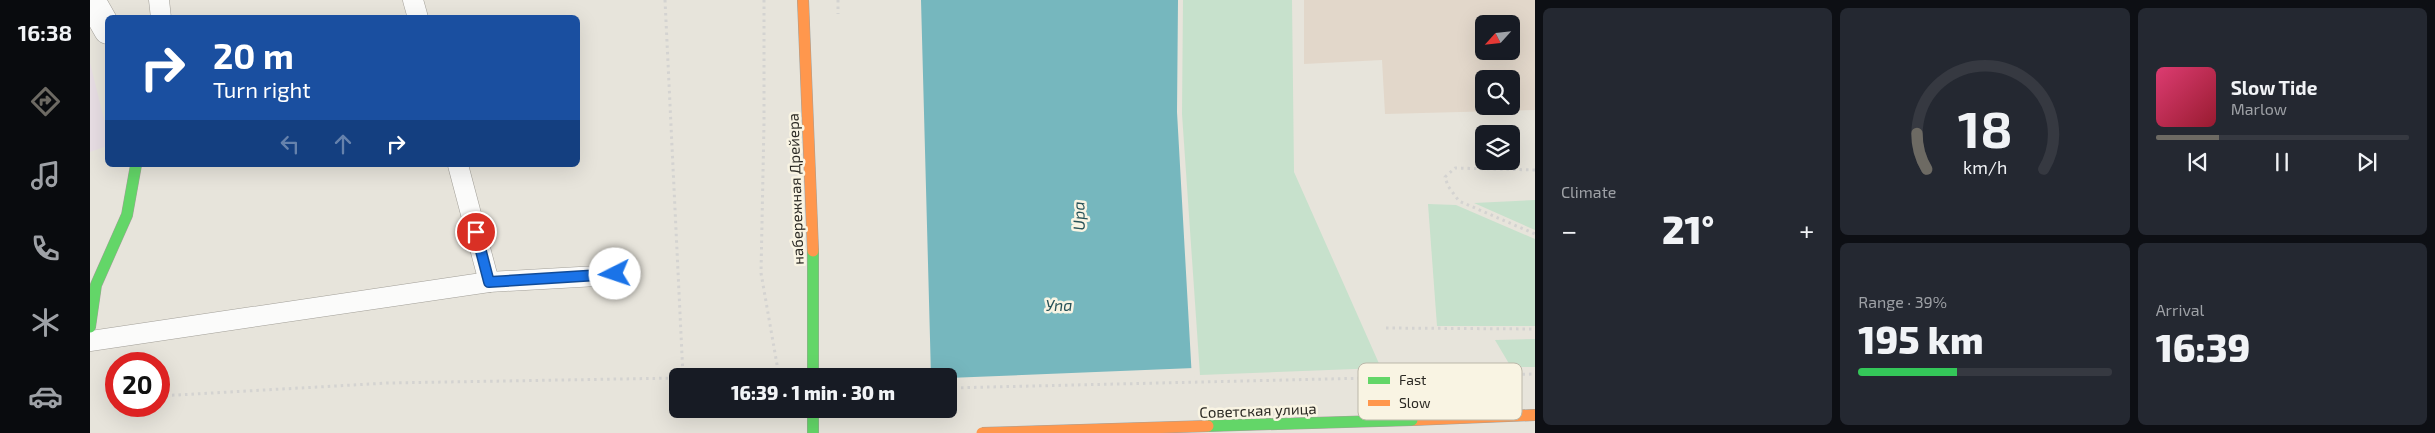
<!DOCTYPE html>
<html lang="en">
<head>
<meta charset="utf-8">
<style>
	body { margin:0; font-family:"Exo 2",sans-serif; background:#242831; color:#f1f3f6; height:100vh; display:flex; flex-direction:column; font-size:19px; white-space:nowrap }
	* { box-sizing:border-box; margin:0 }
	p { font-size:16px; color:#9ea1a6 }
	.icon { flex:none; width:28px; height:28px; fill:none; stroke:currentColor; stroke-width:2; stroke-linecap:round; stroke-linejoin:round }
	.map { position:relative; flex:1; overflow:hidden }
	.side { display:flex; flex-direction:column; gap:8px; padding:8px; background:#0d0f14; width:900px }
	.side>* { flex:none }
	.top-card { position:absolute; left:15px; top:15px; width:475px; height:152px; border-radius:8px; box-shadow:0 5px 20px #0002; background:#1a4fa0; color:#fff; overflow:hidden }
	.needle { width:32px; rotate:243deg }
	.buttons { position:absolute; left:1385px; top:15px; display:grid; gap:10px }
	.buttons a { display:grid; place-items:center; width:45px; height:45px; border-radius:8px; background:#171b24; box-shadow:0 5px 20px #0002; font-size:25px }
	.speed { position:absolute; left:15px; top:352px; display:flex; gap:10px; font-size:25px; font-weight:700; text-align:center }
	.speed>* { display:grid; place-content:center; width:65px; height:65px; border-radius:50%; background:#171b24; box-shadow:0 5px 20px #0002; line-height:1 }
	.speed .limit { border:8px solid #d22; background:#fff; color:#111 }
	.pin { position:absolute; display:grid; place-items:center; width:42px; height:42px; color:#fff; margin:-21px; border:2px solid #fff; border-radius:50%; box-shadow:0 1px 5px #0007 }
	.me { position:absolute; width:55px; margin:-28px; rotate:266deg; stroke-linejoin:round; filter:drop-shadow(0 0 4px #0008) }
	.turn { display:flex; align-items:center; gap:18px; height:105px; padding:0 25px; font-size:22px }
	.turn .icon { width:65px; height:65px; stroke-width:2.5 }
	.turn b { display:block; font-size:35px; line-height:42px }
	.lanes { display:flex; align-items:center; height:48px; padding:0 25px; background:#0003; justify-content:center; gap:25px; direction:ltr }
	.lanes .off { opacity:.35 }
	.big { font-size:38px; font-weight:800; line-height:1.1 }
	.side .card { flex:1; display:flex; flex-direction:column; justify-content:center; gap:8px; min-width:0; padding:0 18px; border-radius:8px; background:#242831 }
	.side .dial { align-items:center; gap:0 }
	.dial svg { height:130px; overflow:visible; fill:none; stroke:#363941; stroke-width:7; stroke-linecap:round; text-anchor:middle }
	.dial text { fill:#f1f3f6; stroke:none }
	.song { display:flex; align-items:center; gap:15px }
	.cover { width:60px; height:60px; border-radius:8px; background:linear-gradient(135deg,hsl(340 70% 55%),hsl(350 70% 35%)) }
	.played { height:5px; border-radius:2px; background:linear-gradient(90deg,#6d6a63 25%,#363941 25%) }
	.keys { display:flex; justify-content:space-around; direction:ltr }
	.heat { display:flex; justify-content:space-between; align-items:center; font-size:28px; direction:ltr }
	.charge { height:8px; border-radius:4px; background:linear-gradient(90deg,#34c759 39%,#363941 0) }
	.side .tiles { flex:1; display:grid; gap:8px; grid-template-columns:repeat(3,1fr) }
	.card:first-child { grid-row:span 2 }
	.trip { position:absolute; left:579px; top:368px; width:288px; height:50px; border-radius:8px; background:#171b24; box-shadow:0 5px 20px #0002; font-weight:800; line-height:50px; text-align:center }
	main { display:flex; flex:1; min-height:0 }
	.dock { display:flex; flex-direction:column; width:90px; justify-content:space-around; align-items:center; background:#090b0e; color:#9ea1a6 }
	.dock .icon { width:35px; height:35px }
	.dock .on { color:#6d6a63 }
	.dock b { font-size:22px; color:#f1f3f6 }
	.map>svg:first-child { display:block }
	.commercial { fill:#e7dde3 }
	.industrial { fill:#e2d7ca; fill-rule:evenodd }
	.green { fill:#c7e1cc }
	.water { fill:#76b7be }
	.pier { fill:#e7e4db }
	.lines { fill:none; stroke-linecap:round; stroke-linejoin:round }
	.lane-casing { stroke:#a29f98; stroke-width:21 }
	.street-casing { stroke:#a29f98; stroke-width:29 }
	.fast-casing { stroke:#a29f98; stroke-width:12 }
	.slow-casing { stroke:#a29f98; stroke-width:12 }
	.path { stroke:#d4d3d1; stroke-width:3; stroke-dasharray:2.5 4; stroke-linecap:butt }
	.lane { stroke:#fbfbfa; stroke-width:20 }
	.street { stroke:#fbfbfa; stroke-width:28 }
	.fast { stroke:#63d668; stroke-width:11 }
	.slow { stroke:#ff974d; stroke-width:11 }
	.fast-bridge-casing { stroke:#a29f98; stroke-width:12; stroke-linecap:butt }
	.slow-bridge-casing { stroke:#a29f98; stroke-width:12; stroke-linecap:butt }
	.path-bridge { stroke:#d4d3d1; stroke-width:3; stroke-dasharray:2.5 4; stroke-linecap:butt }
	.fast-bridge { stroke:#63d668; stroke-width:11 }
	.slow-bridge { stroke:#ff974d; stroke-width:11 }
	.route-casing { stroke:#114b97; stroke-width:12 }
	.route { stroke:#1a73e8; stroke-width:9 }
	.labels { text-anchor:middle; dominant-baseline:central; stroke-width:5; stroke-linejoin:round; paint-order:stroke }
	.street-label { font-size:15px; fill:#2b2923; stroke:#f9f4e3 }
	.water-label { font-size:16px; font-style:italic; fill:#285258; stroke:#f9f4e3 }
	.key { fill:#f9f4e3; stroke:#bbb7a9; stroke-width:1 }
	.key-label { font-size:14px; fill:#2b2923 }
</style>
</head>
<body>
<main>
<nav class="dock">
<b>16:38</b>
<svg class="icon on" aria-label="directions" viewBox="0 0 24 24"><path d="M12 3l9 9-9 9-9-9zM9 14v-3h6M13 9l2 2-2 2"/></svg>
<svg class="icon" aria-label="music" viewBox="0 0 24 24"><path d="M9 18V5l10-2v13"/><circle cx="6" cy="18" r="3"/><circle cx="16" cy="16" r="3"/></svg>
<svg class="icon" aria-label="phone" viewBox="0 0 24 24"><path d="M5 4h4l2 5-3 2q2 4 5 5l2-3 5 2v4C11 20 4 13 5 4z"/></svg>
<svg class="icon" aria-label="climate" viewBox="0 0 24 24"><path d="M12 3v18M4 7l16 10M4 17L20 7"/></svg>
<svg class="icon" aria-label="car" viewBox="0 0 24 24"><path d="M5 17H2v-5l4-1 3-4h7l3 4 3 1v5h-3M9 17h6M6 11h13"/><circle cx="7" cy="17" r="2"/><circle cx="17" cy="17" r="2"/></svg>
</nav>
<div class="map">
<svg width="1445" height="433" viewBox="0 0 1445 433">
	<rect width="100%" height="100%" fill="#e7e4db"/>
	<!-- commercial -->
	<path class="commercial" d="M 0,63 L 18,135 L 17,146 L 0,152 Z"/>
	<!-- industrial -->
	<path class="industrial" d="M 1214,0 L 1445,0 L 1445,110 L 1295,114 L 1292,60 L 1214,64 ZM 1394,24 L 1421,24 L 1421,51 L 1394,51 ZM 1394,79 L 1421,79 L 1421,106 L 1394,106 Z"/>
	<!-- green -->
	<g class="green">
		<path d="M 1093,0 L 1202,0 L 1204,172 L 1291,368 L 1110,375 L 1092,114 Z"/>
		<path d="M 1445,200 L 1445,230 L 1384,203 Z"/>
		<path d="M 1338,204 L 1366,205 L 1445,239 L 1445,326 L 1347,326 Z"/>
		<path d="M 1445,339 L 1445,367 L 1421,367 L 1405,340 Z"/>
	</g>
	<!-- water -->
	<path class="water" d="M 831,0 L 1088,0 L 1087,112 L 1105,433 L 858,409 L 858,376 L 841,376 Z"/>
	<!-- pier -->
	<path class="pier" d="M 1104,368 L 1107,433 L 840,433 L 839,409 L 858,409 L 858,378 Z"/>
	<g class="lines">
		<defs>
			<g id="lane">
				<path d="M 69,0 L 71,18"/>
				<path d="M 323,0 L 328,18"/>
				<path d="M 399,282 L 525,275"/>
				<path d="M 0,341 L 399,282 L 368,165"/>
			</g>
			<path id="street" d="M 1,0 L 18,30"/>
			<g id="fast">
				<path d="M 723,251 L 723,376"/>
				<path d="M 0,327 L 6,285 L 37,215 L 46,165"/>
				<path d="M 723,409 L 723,433"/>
			</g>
			<g id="slow">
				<path d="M 713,0 L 723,251"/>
				<path d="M 1322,420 L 1445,415"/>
			</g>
		</defs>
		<!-- lane casing -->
		<use href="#lane" class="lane-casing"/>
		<!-- street casing -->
		<use href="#street" class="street-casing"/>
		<!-- fast casing -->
		<use href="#fast" class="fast-casing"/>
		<!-- slow casing -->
		<use href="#slow" class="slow-casing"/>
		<!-- path -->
		<g class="path">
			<path d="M 575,0 L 593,376"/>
			<path d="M 674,0 L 674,123 L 671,273 L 689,376"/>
			<path d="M 748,0 L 748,14"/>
			<path d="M 1445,170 L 1365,168 L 1355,177 L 1358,186 L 1369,201 L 1445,234"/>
			<path d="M 1296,328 L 1445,329"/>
			<path d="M 1322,377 L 1445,374"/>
			<path d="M 69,396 L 298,383 L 588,378"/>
		</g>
		<!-- lane -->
		<use href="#lane" class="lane"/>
		<!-- street -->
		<use href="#street" class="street"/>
		<!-- fast -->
		<use href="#fast" class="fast"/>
		<!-- slow -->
		<use href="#slow" class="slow"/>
		<defs>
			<path id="fast-bridge" d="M 1118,426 L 1322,420"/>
			<path id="slow-bridge" d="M 892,433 L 1118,426"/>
		</defs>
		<!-- fast-bridge casing -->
		<use href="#fast-bridge" class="fast-bridge-casing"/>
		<!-- slow-bridge casing -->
		<use href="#slow-bridge" class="slow-bridge-casing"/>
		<!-- path-bridge -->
		<path class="path-bridge" d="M 858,388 L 1322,377"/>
		<!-- fast-bridge -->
		<use href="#fast-bridge" class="fast-bridge"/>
		<!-- slow-bridge -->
		<use href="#slow-bridge" class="slow-bridge"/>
	</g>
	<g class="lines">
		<defs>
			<path id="route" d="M 386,232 L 399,282 L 525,274"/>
		</defs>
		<!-- route casing -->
		<use href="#route" class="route-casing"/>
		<!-- route -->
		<use href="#route" class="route"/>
	</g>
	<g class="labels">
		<!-- street labels -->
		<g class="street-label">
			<text transform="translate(705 189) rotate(-92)">набережная Дрейера</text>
			<text transform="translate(1168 410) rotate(-2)">Советская улица</text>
		</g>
		<!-- water labels -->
		<g class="water-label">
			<text transform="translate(988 216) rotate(-91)">Upa</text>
			<text x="969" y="304">Упа</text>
		</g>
	</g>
	<!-- legend -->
	<rect x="1268" y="363" width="164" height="57" rx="8" class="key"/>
	<rect x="1278" y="377" width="22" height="7" fill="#63d668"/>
	<rect x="1278" y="400" width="22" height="6" fill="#ff974d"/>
	<g class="key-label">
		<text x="1309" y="385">Fast</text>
		<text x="1309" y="408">Slow</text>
	</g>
</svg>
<div class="buttons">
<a><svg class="needle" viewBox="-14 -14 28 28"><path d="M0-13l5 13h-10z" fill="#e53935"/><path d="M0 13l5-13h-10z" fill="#9ea1a6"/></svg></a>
<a><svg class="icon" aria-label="search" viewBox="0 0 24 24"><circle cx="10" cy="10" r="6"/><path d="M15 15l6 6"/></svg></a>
<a><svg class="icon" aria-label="layers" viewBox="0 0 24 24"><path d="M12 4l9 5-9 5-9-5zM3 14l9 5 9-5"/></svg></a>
</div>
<div class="speed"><div class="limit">20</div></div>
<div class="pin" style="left:386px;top:232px;background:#d93025"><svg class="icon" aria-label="arrive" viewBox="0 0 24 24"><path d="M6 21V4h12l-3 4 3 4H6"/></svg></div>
<svg class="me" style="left:525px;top:274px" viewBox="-20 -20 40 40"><circle r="19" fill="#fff"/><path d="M0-13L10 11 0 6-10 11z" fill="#1a73e8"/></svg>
<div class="trip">16:39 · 1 min · 30 m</div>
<div class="top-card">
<div class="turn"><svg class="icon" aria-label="right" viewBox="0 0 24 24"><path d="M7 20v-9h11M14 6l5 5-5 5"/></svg><div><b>20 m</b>Turn right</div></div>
<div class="lanes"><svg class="icon off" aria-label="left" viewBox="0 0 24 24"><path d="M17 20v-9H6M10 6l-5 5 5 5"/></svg><svg class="icon off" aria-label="ahead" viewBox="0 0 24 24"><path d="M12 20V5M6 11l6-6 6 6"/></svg><svg class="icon" aria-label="right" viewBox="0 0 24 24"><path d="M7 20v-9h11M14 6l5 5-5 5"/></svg></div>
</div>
</div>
<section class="side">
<div class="tiles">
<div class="card"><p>Climate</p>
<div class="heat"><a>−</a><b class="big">21°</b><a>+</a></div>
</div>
<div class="card dial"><svg viewBox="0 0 100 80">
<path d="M14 69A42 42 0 1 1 86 69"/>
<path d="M14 69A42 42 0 0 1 8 47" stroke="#6d6a63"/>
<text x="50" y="56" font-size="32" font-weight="700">18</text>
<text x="50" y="72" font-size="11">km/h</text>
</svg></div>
<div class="card">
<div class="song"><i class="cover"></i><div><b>Slow Tide</b><p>Marlow</p></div></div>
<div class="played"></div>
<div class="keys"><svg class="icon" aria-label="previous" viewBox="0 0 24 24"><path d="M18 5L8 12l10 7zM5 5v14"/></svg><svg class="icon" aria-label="pause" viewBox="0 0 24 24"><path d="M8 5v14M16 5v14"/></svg><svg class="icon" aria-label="next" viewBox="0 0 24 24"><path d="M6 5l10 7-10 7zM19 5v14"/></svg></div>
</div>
<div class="card"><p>Range · 39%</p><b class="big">195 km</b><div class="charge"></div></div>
<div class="card"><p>Arrival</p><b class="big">16:39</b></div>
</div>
</section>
</main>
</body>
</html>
